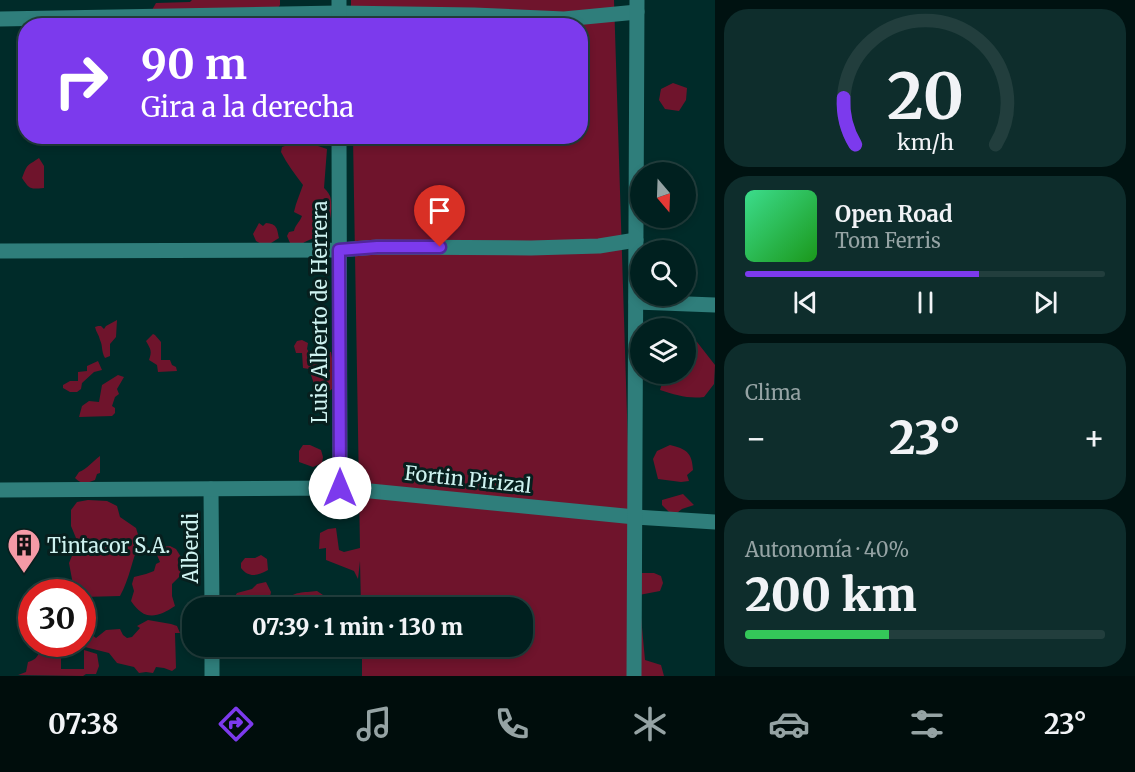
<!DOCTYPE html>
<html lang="es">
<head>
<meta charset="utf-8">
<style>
	body { margin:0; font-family:Merriweather,serif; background:#0e2d2c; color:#f1f3f6; height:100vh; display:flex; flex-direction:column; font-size:22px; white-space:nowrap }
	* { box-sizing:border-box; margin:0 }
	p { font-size:20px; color:#95a3a4 }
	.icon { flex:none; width:33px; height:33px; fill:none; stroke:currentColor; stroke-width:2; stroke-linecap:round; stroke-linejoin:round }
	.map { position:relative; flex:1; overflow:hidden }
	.drawer { display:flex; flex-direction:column; gap:9px; padding:9px; background:#001211; width:420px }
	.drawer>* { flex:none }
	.guide { position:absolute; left:18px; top:18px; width:570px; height:126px; border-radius:24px; box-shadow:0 3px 9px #0003,0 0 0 2px #223e3d; background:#7c3aed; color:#fff; overflow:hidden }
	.needle { width:39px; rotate:161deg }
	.fabs { position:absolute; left:630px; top:162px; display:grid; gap:12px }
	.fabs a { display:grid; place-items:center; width:66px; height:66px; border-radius:50%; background:#00201f; box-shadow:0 3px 9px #0003,0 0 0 2px #223e3d; font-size:30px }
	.speed { position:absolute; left:18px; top:579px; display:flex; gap:12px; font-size:30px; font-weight:700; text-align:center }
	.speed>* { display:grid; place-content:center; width:78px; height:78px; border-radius:50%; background:#00201f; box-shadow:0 3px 9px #0003,0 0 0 2px #223e3d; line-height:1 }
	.speed .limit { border:9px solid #d22; background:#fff; color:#111 }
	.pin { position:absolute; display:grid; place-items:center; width:51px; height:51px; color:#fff; margin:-62px -26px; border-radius:50% 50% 50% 0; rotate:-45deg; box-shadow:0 0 6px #0007 }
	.pin .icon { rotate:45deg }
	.me { position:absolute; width:66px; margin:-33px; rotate:0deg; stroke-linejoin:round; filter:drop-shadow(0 0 4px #0008) }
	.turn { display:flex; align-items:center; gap:21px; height:126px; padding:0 24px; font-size:27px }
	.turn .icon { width:78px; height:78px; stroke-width:2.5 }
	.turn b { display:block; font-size:42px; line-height:51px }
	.big { font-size:45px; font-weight:800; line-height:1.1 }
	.drawer .card { flex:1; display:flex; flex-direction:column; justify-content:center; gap:9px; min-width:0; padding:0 21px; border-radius:24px; background:#0e2d2c }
	.drawer .dial { align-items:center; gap:0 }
	.dial svg { height:156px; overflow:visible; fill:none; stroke:#223e3d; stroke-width:7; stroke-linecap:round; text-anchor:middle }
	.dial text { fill:#f1f3f6; stroke:none }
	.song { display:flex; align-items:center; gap:18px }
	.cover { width:72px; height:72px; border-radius:9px; background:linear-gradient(135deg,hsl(150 70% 55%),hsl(120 70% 35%)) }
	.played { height:6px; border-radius:3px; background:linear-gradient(90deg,#7c3aed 65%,#223e3d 65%) }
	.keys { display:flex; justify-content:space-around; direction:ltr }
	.heat { display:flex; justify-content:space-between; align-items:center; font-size:33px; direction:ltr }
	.charge { height:9px; border-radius:4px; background:linear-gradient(90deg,#34c759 40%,#223e3d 0) }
	.trip { position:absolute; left:182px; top:597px; width:351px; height:60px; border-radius:24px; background:#00201f; box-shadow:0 3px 9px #0003,0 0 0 2px #223e3d; font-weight:800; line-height:60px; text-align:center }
	.tab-bar { display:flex; height:96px; justify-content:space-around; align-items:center; background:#000d0c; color:#95a3a4 }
	.tab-bar .icon { width:42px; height:42px }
	.tab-bar .current { color:#7c3aed }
	.tab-bar b { font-size:27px; color:#f1f3f6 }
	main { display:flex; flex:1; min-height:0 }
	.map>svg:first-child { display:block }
	.green { fill:#6f142c }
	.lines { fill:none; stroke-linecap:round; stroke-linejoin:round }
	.street { stroke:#2f7e7b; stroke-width:15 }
	.route-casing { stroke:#51269a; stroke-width:15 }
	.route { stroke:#7c3aed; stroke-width:10 }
	.labels { text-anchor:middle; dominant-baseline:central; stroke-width:6; stroke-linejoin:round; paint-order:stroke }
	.street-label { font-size:20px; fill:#cef2f0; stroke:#071f1e }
	.poi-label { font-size:20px; fill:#cef2f0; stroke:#071f1e; text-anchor:start }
</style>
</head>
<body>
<main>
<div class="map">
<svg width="715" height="676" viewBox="0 0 715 676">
	<rect width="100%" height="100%" fill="#002b29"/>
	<!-- green -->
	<g class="green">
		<path d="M 192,0 L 280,0 L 280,5 L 275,12 L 253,19 L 243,25 L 199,26 L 196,23 C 178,32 166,20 152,10 L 156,3 L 190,2 Z"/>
		<path d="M 351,0 L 614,0 L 630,510 L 637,573 L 654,573 L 661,576 L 663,583 L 660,591 L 639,595 L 645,660 L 661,665 L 664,676 L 362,676 L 362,647 L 522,646 L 522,608 L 361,607 L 360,561 L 358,579 L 354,571 L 326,560 L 326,548 L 319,549 L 320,533 L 328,529 L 336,528 L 339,550 L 344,552 L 360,548 L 353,137 L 580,136 L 580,26 L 351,25 Z"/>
		<path d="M 673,83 L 687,88 L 686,100 L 679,111 L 665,109 L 659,100 L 661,89 Z"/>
		<path d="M 307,140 L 316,141 L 318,146 L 327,149 L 324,188 C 327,191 328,192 330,196 C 333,205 331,227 323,233 C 317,238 308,239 302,244 L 290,243 L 287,236 L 289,232 L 294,231 C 295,225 300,222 302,216 L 294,212 C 296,202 300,194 303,185 C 295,174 287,164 281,152 L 282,147 L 293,143 L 296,145 L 300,141 Z"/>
		<path d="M 39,158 L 44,166 L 44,188 C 30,189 30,190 22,178 C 28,163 26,167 39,158 Z"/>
		<path d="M 259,223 L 263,226 L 266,223 C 277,224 277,228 279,238 L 271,243 L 263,245 L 256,241 L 253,234 Z"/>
		<path d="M 117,320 L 116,337 L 110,344 L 110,356 L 105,358 C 101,351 103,346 100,340 C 99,335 96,332 95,327 L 98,326 L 101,326 L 104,329 L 106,326 Z"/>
		<path d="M 153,334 L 155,335 L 161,342 L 161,360 L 170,360 L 172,365 L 176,367 L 177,371 L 158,372 L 157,365 L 149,360 C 152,351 151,350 146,341 Z"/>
		<path d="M 302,340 L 308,343 L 307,349 L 310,354 L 323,352 L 331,352 L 332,358 L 332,389 L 323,396 L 317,393 L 309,369 L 303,368 L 302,353 L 296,353 L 294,346 L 297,341 Z"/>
		<path d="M 697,342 L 715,365 L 714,384 L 704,397 C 688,399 676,395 660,390 L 665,374 L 686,374 L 686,345 Z"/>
		<path d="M 98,361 L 102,370 L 94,372 L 82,383 L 81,389 L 77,392 L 70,392 L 63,388 L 63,385 L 70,381 L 78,381 L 78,372 L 87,371 L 87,366 Z"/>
		<path d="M 118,375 L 124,377 L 117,389 L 119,394 L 115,397 L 112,406 L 115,408 L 115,413 L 112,416 L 79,417 L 82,406 L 89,401 L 99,402 L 102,385 Z"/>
		<path d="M 303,445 L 310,445 L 321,450 L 323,457 L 322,463 L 313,467 L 299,462 L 299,451 Z"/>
		<path d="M 670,445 C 686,449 692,452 693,470 L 687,475 L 689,481 L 681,482 L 658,479 L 653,459 L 657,451 Z"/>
		<path d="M 100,456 L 100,473 L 97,474 L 95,480 C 87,483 82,485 75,478 L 79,472 C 87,469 93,461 100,456 Z"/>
		<path d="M 683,494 L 694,505 L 682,509 L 673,516 L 662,505 L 662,500 Z"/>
		<path d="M 88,500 L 107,501 L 117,506 L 120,517 L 136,528 L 140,541 C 132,559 130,578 120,596 L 83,597 L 82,592 L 78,592 L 74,590 L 69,563 L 74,551 L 76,538 L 71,526 L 71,510 L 77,502 Z"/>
		<path d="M 170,546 L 176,549 L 181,557 L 178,564 L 181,569 L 179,577 L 172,584 L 172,596 L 175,606 C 157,618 144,621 131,601 L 134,591 L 132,584 L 134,577 L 146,574 L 154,571 L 156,564 L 160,562 L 157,555 L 161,547 Z"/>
		<path d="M 261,555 L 267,559 L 268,570 C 257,576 249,578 241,568 L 241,563 L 245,558 L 255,558 Z"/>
		<path d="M 266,582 L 271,592 L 270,597 L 264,600 L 258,598 L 255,607 L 234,607 L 232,601 L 237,593 L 252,589 L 257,584 Z"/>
		<path d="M 317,591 L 323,595 L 323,607 L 289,607 L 285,603 C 293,590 304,593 317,591 Z"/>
		<path d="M 148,620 L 171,624 L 177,626 L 180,633 L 175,633 L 176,668 L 172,671 L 164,668 L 156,667 L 153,673 L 146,672 L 139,673 L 134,667 L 117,663 L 109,653 L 85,647 L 84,637 L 92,635 L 96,638 L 106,630 L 120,629 L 123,635 L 127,638 L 132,637 L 140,628 L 137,626 Z"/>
		<path d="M 50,644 L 58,644 L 61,648 L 61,669 L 84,669 L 84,650 L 97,654 L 99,666 L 96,674 L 86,674 L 83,676 L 18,675 L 26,672 L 28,662 C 35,660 38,657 40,650 L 48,648 Z"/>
	</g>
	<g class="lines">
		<!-- street -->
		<g class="street">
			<path d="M 0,19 L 339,13 L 474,15 L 564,19 L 637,12"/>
			<path d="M 339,26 L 339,0"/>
			<path d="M 339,136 L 340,488"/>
			<path d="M 0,251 L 339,250 L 377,247 L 531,248 L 599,246 L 636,240"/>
			<path d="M 636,302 L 715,305"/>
			<path d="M 211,489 L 212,608"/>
			<path d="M 0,490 L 340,488 L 635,517 L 715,522"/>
			<path d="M 212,646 L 212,676"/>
			<path d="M 634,676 L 637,0"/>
		</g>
	</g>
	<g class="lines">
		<defs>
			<path id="route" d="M 340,488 L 339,250 L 377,247 L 440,247"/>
		</defs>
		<!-- route casing -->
		<use href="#route" class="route-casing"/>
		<!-- route -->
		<use href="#route" class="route"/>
	</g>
	<!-- icons -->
	<defs>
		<symbol id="building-pin" viewBox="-11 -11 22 30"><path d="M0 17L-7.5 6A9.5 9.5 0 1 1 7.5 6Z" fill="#f49aa6" stroke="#071f1e"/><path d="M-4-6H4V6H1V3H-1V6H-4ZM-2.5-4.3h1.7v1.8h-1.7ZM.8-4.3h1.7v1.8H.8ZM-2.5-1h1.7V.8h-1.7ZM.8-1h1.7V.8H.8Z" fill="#111"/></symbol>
	</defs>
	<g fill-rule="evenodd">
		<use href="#building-pin" x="5" y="526" width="38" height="52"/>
	</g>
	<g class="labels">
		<!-- street labels -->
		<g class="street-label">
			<text transform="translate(319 312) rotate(-90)">Luis Alberto de Herrera</text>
			<text transform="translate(468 479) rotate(6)">Fortin Pirizal</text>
			<text transform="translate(190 548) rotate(-90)">Alberdi</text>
		</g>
		<!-- poi labels -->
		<g class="poi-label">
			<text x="47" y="545">Tintacor S.A.</text>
		</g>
	</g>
</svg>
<div class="fabs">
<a><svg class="needle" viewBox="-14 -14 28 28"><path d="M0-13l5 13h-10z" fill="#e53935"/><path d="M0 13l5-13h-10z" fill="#95a3a4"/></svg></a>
<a><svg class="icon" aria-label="search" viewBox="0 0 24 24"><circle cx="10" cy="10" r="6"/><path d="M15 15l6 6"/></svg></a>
<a><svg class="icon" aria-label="layers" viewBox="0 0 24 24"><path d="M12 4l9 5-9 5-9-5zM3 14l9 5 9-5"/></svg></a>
</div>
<div class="speed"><div class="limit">30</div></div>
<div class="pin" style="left:440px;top:247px;background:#d93025"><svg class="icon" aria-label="arrive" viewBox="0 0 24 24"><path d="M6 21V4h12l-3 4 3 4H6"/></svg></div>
<svg class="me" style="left:340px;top:488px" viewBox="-20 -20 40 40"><circle r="19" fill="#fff"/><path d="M0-13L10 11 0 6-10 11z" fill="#7c3aed"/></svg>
<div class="trip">07:39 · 1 min · 130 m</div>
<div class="guide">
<div class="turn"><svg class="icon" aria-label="right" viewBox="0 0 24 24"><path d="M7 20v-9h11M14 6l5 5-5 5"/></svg><div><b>90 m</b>Gira a la derecha</div></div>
</div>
</div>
<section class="drawer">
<div class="card dial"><svg viewBox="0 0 100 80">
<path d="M14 69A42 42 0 1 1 86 69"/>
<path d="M14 69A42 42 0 0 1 8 45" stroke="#7c3aed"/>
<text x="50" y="56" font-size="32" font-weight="700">20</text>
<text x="50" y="72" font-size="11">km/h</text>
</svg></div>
<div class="card">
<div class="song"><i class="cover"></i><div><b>Open Road</b><p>Tom Ferris</p></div></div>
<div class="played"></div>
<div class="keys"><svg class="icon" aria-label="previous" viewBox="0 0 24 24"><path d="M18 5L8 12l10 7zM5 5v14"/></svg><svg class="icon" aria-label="pause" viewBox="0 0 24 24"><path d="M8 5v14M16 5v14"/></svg><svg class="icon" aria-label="next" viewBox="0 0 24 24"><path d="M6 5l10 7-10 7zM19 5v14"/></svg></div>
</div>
<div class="card"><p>Clima</p>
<div class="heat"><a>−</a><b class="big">23°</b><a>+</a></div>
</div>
<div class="card"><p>Autonomía · 40%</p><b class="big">200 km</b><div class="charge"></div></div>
</section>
</main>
<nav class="tab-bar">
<b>07:38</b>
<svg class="icon current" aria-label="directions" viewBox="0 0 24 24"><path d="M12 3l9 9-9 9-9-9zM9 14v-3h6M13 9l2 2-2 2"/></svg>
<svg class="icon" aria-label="music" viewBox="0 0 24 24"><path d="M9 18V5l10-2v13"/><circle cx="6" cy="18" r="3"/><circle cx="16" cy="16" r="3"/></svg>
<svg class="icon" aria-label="phone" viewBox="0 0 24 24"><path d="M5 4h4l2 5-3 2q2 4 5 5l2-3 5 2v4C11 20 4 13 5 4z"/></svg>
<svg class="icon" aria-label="climate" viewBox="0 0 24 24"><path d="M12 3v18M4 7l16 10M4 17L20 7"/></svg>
<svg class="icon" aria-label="car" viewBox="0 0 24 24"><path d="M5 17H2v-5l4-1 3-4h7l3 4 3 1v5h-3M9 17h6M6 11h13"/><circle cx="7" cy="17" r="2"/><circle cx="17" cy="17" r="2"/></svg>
<svg class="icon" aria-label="filters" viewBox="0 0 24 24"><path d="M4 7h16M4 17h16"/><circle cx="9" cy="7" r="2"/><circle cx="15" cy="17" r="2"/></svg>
<b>23°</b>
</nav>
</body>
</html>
